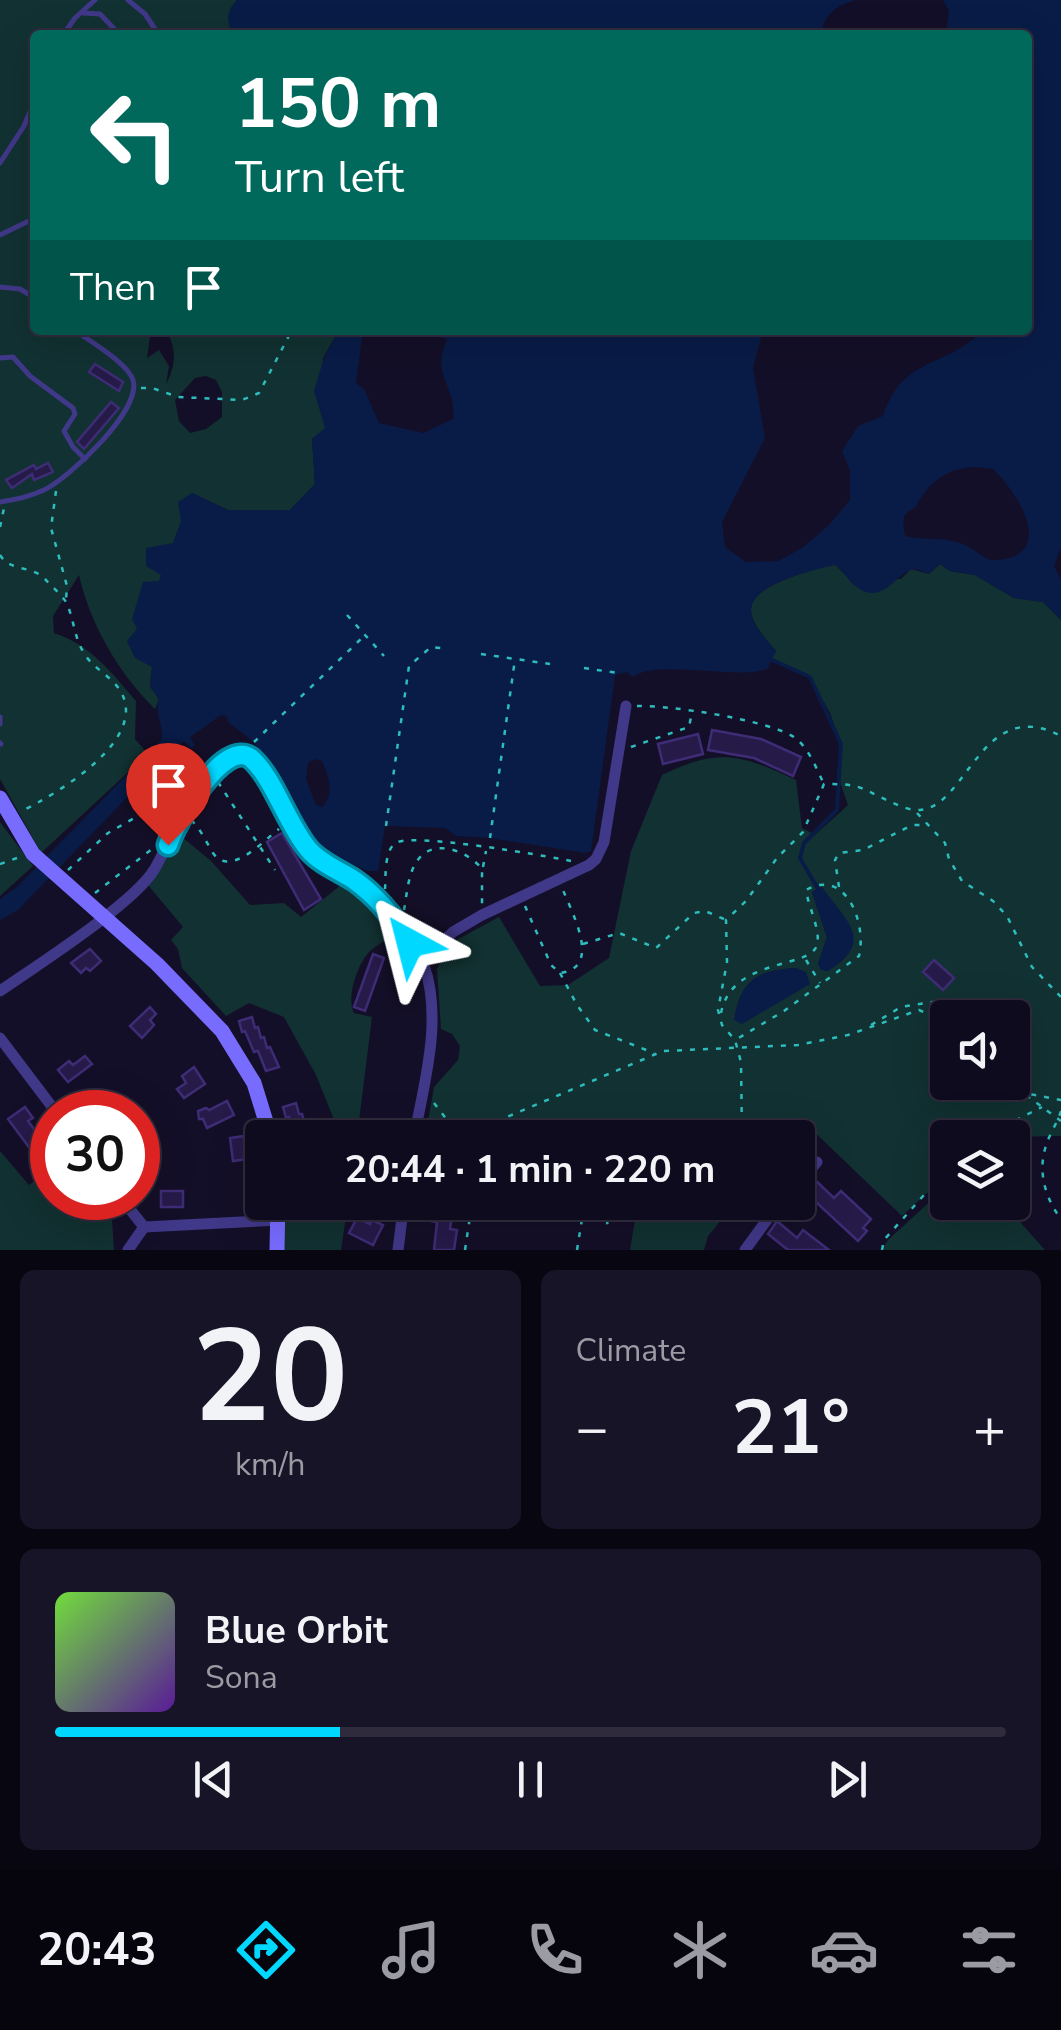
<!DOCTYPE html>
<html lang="en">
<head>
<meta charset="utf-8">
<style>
	body { margin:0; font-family:"Nunito Sans",sans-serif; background:#181427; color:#f1f3f6; height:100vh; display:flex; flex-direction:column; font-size:38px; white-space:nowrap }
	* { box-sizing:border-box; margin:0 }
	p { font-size:32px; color:#9b9ba4 }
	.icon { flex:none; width:55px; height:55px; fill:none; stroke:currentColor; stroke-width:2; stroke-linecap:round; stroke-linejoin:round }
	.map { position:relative; height:1250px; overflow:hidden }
	.details { display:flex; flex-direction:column; gap:20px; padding:20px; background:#080610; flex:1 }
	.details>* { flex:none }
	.hud { position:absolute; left:30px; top:30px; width:1002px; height:305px; border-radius:10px; box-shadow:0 10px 40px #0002,0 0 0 2px #2f2b3c; background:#00695c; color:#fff; overflow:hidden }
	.fabs { position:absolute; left:930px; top:1000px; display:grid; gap:20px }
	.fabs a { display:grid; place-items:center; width:100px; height:100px; border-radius:10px; background:#0f0b1e; box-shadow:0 10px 40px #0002,0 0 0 2px #2f2b3c; font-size:50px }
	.speed { position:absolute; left:30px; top:1090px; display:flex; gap:20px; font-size:50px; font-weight:700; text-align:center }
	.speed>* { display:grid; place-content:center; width:130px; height:130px; border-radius:50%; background:#0f0b1e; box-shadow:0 10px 40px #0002,0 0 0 2px #2f2b3c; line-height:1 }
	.speed .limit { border:15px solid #d22; background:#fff; color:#111 }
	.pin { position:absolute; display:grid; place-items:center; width:85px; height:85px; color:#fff; margin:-102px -42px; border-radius:50% 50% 50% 0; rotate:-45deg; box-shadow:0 0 10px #0007 }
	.pin .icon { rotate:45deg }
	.me { position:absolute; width:110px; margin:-55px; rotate:322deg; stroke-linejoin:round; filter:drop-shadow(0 0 8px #0008) }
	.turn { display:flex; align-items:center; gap:35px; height:210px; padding:0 40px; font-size:45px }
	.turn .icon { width:130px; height:130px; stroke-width:2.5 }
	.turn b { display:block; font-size:70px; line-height:85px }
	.then { display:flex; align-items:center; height:95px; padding:0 40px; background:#0003; gap:20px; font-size:38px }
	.big { font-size:75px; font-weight:700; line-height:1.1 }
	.details .tile { flex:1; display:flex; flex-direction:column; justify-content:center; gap:15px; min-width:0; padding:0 35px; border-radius:15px; background:#181427 }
	.details .dial { align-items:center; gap:0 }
	.dial b { font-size:130px; line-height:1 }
	.song { display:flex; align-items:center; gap:30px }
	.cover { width:120px; height:120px; border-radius:15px; background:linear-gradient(135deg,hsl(100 70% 55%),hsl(270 70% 35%)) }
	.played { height:10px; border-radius:5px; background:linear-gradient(90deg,#01d8ff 30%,#2f2b3c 30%) }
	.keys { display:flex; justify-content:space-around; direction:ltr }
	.heat { display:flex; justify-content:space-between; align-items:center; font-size:55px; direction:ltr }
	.details .tiles { flex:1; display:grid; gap:20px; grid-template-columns:1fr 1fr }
	.tile:last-child { grid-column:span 2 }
	.trip { position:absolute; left:245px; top:1120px; width:570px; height:100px; border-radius:10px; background:#0f0b1e; box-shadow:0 10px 40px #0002,0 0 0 2px #2f2b3c; font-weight:700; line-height:100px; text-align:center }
	.tabs { display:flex; height:160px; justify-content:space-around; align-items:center; background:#06040c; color:#9b9ba4 }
	.tabs .icon { width:70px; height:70px }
	.tabs .selected { color:#01d8ff }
	.tabs b { font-size:45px; color:#f1f3f6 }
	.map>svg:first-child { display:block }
	.green { fill:#123132; fill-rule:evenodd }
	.water { fill:#091c47; fill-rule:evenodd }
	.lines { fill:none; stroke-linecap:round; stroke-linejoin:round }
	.stream { stroke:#091c47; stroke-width:4 }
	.building { fill:#261a49; stroke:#3e2c76; stroke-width:2.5 }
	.path { stroke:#2cbdbc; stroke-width:2.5; stroke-dasharray:5 8; stroke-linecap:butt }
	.lane { stroke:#403888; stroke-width:5 }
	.street { stroke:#403888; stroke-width:11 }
	.secondary { stroke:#786cff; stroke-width:15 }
	.route-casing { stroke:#018ca6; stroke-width:25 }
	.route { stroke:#01d8ff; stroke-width:18 }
</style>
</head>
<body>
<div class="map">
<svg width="1061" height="1250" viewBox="0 0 1061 1250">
	<rect width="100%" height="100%" fill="#140f28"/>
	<!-- green -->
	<g class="green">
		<path d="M 0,0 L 237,0 C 226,13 226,20 234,35 L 35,35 L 35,330 L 151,330 L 147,358 L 159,350 L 169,366 L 166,384 C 176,365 177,349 166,330 L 339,330 L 323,358 L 325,429 L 312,439 L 315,484 L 290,510 L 228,510 L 192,493 L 159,581 L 137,629 L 152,667 L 150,686 L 159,699 L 155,709 C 119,674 90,624 79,575 L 53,616 L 54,633 C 91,645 111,672 136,701 L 135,739 L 148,754 L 41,853 L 0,779 ZM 206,376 L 216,380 L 222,392 L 222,417 L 206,429 L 190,433 L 179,421 L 175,400 L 195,378 Z"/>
		<path d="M 835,564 L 848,578 L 901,579 L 911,569 L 929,574 L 940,564 L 950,571 L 975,575 L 1014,598 L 1043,602 L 1061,620 L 1061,1136 L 948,1138 L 947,1175 L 902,1216 L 805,1123 L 791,1138 L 425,1138 L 434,1087 L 458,1060 L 460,1046 L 452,1034 L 441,1029 L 437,969 L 449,944 L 499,917 L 540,986 L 568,985 L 609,958 L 631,851 L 662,775 C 719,747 742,755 796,780 L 802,828 L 815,835 L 848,805 L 837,774 L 841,744 L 830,713 L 810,677 L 770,659 L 776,651 C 767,641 750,622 751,609 C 752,584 816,569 835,564 ZM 821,887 L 833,903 L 828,971 L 818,964 L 827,937 L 812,892 ZM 796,968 L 735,1020 C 739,981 759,970 796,968 ZM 948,1018 L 1012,1018 L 1012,1082 L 948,1082 Z"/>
		<path d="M 0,822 L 33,866 L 0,896 Z"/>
		<path d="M 174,837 L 182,837 L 211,861 L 250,905 L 284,903 L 301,917 L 341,885 C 368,896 379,913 389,938 C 383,942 374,947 369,952 C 357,965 346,999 354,1013 L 372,1017 L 357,1137 L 341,1137 L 316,1075 L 284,1017 L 249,1003 L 226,1016 L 182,968 L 178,949 L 171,940 L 183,927 L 148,885 Z"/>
		<path d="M 0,1151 L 29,1185 L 52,1168 L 52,1198 L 105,1198 L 111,1205 L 114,1250 L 0,1250 Z"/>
		<path d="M 947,1186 L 948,1202 L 1003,1203 L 1045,1250 L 885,1250 L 883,1248 L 888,1240 Z"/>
		<path d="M 287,1203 L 348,1203 L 341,1250 L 283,1250 Z"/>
		<path d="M 624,1203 L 735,1203 L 708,1236 L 704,1250 L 630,1250 L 635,1220 Z"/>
	</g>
	<!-- water -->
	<g class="water">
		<path d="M 237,0 L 855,0 C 834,7 826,13 820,35 L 234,35 C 226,20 226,13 237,0 Z"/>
		<path d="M 943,0 L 1061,0 L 1061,547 L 1054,566 L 1061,580 L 1061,620 L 1043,602 L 1014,598 L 975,575 L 950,571 L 940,564 L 929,574 C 927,573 917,569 915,569 C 899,569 884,606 858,588 C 848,582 845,571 835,565 C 816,569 752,584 751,609 C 750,623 767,641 776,651 L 767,669 C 735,680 656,659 633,677 L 627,672 L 615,675 L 591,851 L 585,853 L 490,838 L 456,836 L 445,828 L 385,826 L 378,871 L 368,871 L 315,848 L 254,742 L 228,722 L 227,716 L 221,715 L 190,737 L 195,745 L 191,749 L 184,741 L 174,749 L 18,910 L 0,920 L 0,899 L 17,887 L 161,740 C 165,726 154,715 159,699 L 150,687 L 152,667 L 135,658 L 127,641 L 137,629 L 132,619 L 143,582 L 159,581 L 161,575 L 146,566 L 146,548 L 173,543 L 181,521 L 178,502 L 192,493 L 228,510 L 290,510 L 315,484 L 312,439 L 325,428 L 314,391 L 324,358 L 339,330 L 363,330 L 356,383 L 364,389 L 379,423 L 423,433 L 453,419 C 457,386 430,375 447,340 L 440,336 L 440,330 L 763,330 L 753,368 L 765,438 L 722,522 L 725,547 L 746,562 L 778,561 L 802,548 L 829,525 L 850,500 L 850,470 L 842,451 L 858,426 L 883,416 C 902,359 938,369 977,336 L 977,330 L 1028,330 L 1028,35 L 946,35 L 949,11 ZM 976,467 L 993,469 C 1016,490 1057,553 1000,560 C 983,562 978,550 965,545 C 945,536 925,541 905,536 C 903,521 900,514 915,508 C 928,483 946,468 976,467 ZM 315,759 L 322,761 C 329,777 335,794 322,807 L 316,805 L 306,779 L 308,763 Z"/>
		<path d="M 822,887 C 845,920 877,941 828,971 L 821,970 L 818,964 L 827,937 L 812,892 Z"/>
		<path d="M 796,968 L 806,972 L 810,984 L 742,1024 L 734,1020 C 740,980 758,970 796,968 Z"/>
	</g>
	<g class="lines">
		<!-- stream -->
		<path class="stream" d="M 770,659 L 810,677 L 841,744 L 837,810 L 804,843 L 800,858 L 818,889"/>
	</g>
	<!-- building -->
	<g class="building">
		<path d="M 95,364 L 123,382 L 119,391 L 89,372 Z"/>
		<path d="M 111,402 L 119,408 L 84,449 L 77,442 Z"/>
		<path d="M 48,463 L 53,472 L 34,480 L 32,474 L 12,488 L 6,480 L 34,465 L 36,469 Z"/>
		<path d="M 712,730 L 761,739 L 801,757 L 793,776 L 754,758 L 708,750 Z"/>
		<path d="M 698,734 L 703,754 L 663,764 L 658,744 Z"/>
		<path d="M 282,833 L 321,899 L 304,910 L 267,842 Z"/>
		<path d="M 90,949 L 101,961 L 90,971 L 86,968 L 81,973 L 71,963 Z"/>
		<path d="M 373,954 L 384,958 L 365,1011 L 354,1007 Z"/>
		<path d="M 934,960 L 954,978 L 943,990 L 923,972 Z"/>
		<path d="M 150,1007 L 156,1014 L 150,1020 L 154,1025 L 142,1038 L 130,1026 Z"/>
		<path d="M 252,1017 L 255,1028 L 258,1027 L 261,1038 L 264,1037 L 267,1048 L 270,1047 L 279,1067 L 266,1071 L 258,1051 L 254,1052 L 245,1031 L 242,1032 L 239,1021 Z"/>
		<path d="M 85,1056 L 92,1064 L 68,1082 L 58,1070 L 69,1061 L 73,1065 Z"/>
		<path d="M 194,1067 L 205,1084 L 184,1098 L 177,1089 L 186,1083 L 182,1076 Z"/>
		<path d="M 227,1101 L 234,1115 L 207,1128 L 203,1119 L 199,1119 L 198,1111 L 206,1108 L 209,1110 Z"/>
		<path d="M 296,1103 L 299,1114 L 302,1114 L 305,1124 L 307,1123 L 311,1138 L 298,1138 L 289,1117 L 286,1118 L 283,1107 Z"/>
		<path d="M 25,1107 L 33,1118 L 28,1121 L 39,1136 L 45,1132 L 52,1143 L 52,1156 L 35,1164 L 30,1157 L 34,1154 L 8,1119 Z"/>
		<path d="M 244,1136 L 248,1159 L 233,1161 L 230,1138 Z"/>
		<path d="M 814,1179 L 834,1198 L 841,1191 L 871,1219 L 863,1228 L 867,1231 L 858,1241 L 804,1191 Z"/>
		<rect x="161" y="1191" width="22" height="16"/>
		<path d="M 433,1202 L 454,1202 L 450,1229 L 457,1230 L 454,1250 L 434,1250 L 437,1222 L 430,1221 Z"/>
		<path d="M 357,1218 L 370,1224 L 372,1220 L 383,1225 L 373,1245 L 349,1233 Z"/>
		<path d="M 777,1221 L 797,1238 L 803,1230 L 829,1250 L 788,1250 L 768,1234 Z"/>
	</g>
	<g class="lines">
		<!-- path -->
		<g class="path">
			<path d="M 141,388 L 152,388 L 178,397 L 242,400 L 259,393 L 292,330"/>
			<path d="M 56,491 L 51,528 L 67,586 L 66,600"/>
			<path d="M 0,527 L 4,508"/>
			<path d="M 0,555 C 10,572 32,565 45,579 C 51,586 61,594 66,602 C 74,618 74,638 84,653 C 93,669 112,676 121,692 C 148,740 58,793 22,811"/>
			<path d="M 347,615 L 384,656"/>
			<path d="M 481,654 L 550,664"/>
			<path d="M 584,668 L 618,673"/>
			<path d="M 637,706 C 669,705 768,720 794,737 C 809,748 816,768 824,784"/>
			<path d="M 254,742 L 365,635"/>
			<path d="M 631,747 L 689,727 L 692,712"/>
			<path d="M 218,782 L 275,870"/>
			<path d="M 917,813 L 945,843 L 949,859 L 962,881 L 993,901 L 1007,916 L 1032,967 L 1061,997"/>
			<path d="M 191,820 C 201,829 206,842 213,853 C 230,878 263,841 279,829"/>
			<path d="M 386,826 L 409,666 L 431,647 L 448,649"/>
			<path d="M 490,838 L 515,659"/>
			<path d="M 0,864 L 17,858"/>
			<path d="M 483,867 L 486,851"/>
			<path d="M 68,870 L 108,833 L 136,817"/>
			<path d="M 839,887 L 835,860 L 839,853 L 863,850 L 912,825 L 923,825"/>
			<path d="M 385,889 C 386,876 384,854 394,844 C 406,831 547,856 571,861"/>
			<path d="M 95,893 L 152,849"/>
			<path d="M 525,906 L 551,965 L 560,973 C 602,968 573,915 563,890"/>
			<path d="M 404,910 C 407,894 408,874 417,861 C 433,837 468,851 482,869 L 482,904"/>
			<path d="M 412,923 L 437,935"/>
			<path d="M 583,944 L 619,933 L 656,948 L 694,913 L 705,911 L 724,919"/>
			<path d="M 806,960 L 820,983"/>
			<path d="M 560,973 L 577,1005 L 595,1030 L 654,1053"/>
			<path d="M 721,1013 C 732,957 811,969 817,945 C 821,930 808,906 806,890 C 846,867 867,924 859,956 L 784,1011 L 737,1039"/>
			<path d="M 871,1025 L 901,1007 L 938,1001"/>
			<path d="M 1009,1082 L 1024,1093 L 1061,1100"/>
			<path d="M 1026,1095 L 1061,1121"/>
			<path d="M 434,1103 L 461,1138"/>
			<path d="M 1061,1111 C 1057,1124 1048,1136 1045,1149 C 1038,1174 1046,1199 1061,1219"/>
			<path d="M 447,1138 L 488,1125 L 663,1051 L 798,1045 L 848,1035 L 919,1010 L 948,1024"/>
			<path d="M 742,1138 L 741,1062 L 735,1040 L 722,1025 L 718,1010 L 727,962 L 726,920 L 746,901 L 777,858 L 803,832 L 824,784 C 835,784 845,784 855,786 C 873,791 903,812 920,810 C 967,807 982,694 1061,736"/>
			<path d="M 981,1138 L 1042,1107"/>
			<path d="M 465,1250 L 472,1203 L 607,1221 L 608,1229"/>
			<path d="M 577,1250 L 582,1219"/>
			<path d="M 882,1250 L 884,1240 L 948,1168"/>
		</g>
		<!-- lane -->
		<g class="lane">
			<path d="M 128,0 L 145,14 L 159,35"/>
			<path d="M 83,13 L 100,14 L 120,35"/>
			<path d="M 63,35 L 75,18 L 95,0"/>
			<path d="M 0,163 L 24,126 L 35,100"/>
			<path d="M 0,235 L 35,218"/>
			<path d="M 0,287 L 20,289 L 35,298"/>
			<path d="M 0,358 L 13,357 L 30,376 L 73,408 L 75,414 L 64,431 L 73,447 L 85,459"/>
			<path d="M 0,502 C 14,500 31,496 44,490 C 70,477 142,410 133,380 C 128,363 89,341 75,330"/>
			<path d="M 0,717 L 0,724"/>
			<path d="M 0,743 L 1,744"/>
		</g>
		<!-- street -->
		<g class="street">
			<path d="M 422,961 L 453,932 L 482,915 L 589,865 L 596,859 L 604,842 L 626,706"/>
			<path d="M 0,991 C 36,966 133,904 154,870 C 176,833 188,779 230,760 C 237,757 245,754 251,759 C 270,776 290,826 308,849 C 319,862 338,870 352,879 C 380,898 412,933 424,965 C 443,1020 424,1083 414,1138"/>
			<path d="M 0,1038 L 56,1112"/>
			<path d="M 798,1184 L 817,1162"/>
			<path d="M 121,1198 L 144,1227"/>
			<path d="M 144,1227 L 279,1220"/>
			<path d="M 128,1250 L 144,1227"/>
			<path d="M 398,1250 L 404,1202"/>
			<path d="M 745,1250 L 780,1202"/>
		</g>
		<!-- secondary -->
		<g class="secondary">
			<path d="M 0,798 L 33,854 L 157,964 L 222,1031 L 254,1083 L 271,1138"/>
			<path d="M 277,1250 L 278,1202"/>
		</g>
	</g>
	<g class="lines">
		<defs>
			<path id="route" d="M 168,845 C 174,825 224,735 252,759 C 274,779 288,826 309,850 C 320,863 340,871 354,880 C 377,896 395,919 410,943"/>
		</defs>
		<!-- route casing -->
		<use href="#route" class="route-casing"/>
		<!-- route -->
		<use href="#route" class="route"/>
	</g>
</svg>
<div class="fabs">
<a><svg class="icon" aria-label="sound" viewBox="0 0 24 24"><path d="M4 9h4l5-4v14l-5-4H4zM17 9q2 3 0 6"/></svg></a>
<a><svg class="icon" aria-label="layers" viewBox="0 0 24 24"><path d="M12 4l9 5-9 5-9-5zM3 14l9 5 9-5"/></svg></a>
</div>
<div class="speed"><div class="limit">30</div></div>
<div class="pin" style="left:168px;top:845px;background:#d93025"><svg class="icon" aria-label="arrive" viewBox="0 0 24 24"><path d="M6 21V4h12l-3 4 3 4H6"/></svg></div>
<svg class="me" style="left:410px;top:943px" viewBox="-20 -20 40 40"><path d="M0-17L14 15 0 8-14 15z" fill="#01d8ff" stroke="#fff" stroke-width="4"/></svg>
<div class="trip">20:44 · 1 min · 220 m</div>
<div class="hud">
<div class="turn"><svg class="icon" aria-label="left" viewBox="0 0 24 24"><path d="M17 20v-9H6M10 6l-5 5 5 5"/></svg><div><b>150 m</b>Turn left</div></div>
<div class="then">Then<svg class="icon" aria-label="arrive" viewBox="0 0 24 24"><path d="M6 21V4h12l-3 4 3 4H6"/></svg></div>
</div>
</div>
<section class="details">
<div class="tiles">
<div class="tile dial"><b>20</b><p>km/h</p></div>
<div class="tile"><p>Climate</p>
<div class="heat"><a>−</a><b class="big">21°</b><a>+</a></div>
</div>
<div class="tile">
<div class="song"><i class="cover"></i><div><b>Blue Orbit</b><p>Sona</p></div></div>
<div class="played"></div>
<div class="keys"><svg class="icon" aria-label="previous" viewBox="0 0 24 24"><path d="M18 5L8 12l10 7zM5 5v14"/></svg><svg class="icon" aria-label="pause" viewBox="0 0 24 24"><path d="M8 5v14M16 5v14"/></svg><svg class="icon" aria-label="next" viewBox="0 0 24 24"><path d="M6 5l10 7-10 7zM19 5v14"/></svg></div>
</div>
</div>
</section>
<nav class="tabs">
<b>20:43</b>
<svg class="icon selected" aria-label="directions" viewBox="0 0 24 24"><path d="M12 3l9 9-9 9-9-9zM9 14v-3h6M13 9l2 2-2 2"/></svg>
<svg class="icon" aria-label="music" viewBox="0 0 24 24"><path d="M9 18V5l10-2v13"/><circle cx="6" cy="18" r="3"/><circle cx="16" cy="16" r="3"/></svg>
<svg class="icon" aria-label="phone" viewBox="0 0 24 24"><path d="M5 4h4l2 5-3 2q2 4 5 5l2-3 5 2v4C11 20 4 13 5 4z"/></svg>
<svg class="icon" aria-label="climate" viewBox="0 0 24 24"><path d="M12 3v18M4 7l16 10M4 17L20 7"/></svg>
<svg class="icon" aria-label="car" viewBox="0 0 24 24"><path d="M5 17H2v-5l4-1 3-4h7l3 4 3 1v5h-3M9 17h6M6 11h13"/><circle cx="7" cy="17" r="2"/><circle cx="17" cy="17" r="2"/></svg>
<svg class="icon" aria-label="filters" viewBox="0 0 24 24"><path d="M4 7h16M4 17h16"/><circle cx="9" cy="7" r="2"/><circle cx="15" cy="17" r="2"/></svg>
</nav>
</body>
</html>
